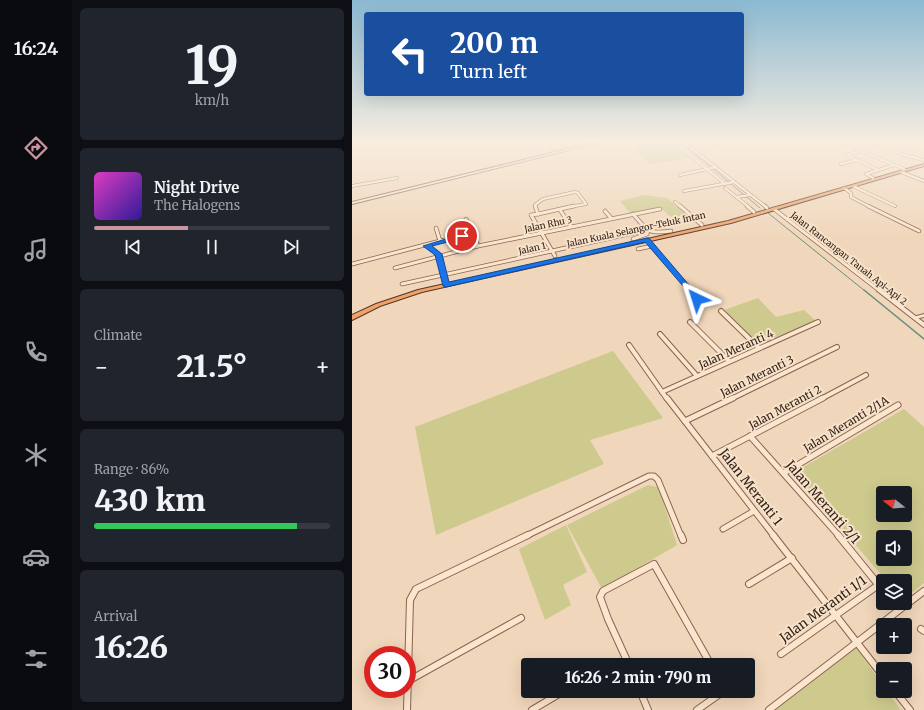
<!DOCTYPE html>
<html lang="en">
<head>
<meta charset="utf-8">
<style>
	body { margin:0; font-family:Merriweather,serif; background:#20242c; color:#f1f3f6; height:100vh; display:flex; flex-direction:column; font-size:15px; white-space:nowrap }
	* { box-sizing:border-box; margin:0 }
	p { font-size:13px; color:#9ea1a6 }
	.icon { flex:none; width:22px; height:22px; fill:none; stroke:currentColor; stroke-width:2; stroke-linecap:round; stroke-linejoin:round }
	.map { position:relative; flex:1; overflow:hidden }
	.details { display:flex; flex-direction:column; gap:8px; padding:8px; background:#0d0f14; width:280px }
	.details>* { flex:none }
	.hud { position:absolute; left:12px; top:12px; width:380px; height:84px; border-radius:4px; box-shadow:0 4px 16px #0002; background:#1a4fa0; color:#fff; overflow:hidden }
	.needle { width:26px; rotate:287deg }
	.tools { position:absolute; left:524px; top:486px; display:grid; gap:8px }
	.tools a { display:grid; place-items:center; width:36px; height:36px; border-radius:4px; background:#171b24; box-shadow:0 4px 16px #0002; font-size:20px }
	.speed { position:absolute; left:12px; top:646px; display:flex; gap:8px; font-size:20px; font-weight:700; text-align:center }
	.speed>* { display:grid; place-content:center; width:52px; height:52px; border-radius:50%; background:#171b24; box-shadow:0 4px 16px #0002; line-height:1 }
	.speed .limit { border:6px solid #d22; background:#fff; color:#111 }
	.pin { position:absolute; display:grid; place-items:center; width:34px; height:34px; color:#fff; margin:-17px; border:2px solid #fff; border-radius:50%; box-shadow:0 1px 4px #0007 }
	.me { position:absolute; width:44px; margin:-22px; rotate:319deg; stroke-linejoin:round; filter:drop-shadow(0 0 3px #0008) }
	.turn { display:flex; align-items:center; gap:14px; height:84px; padding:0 20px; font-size:18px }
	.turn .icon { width:52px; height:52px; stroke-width:2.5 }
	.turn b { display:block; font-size:28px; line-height:34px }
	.big { font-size:30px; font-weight:800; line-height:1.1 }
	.details .widget { flex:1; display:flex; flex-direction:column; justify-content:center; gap:6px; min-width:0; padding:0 14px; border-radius:6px; background:#20242c }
	.details .dial { align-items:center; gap:0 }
	.dial b { font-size:52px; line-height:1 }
	.song { display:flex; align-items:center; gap:12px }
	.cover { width:48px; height:48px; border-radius:6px; background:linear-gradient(135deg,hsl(310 70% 55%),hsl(250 70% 35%)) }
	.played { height:4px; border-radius:2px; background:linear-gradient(90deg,#ca94a0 40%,#363941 40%) }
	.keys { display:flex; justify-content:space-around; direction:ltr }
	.heat { display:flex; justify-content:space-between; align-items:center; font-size:22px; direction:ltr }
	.charge { height:6px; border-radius:3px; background:linear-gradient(90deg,#34c759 86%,#363941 0) }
	.trip { position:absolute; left:169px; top:658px; width:234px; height:40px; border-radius:4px; background:#171b24; box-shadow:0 4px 16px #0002; font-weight:800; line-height:40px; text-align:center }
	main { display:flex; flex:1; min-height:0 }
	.dock { display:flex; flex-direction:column; width:72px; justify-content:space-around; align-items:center; background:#090b0e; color:#9ea1a6 }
	.dock .icon { width:28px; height:28px }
	.dock .active { color:#ca94a0 }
	.dock b { font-size:18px; color:#f1f3f6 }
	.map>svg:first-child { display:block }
	.green { fill:#ceca8e; fill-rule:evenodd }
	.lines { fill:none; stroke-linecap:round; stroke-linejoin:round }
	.stream-far1 { stroke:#668e7c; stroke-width:1 }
	.stream { stroke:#668e7c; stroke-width:1.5 }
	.minor-far4-casing { stroke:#876553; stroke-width:3.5 }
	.minor-far3-casing { stroke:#876553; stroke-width:4.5 }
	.minor-far2-casing { stroke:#876553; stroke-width:6 }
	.minor-far1-casing { stroke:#876553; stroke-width:7 }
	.minor-casing { stroke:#876553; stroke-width:8 }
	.tertiary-casing { stroke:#876553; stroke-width:2 }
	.trunk-casing { stroke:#543529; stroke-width:2 }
	.minor-far4 { stroke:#fbe5cd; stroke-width:2.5 }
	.minor-far3 { stroke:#fbe5cd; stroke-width:3 }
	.minor-far2 { stroke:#fbe5cd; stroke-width:4 }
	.minor-far1 { stroke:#fbe5cd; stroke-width:5 }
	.minor { stroke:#fbe5cd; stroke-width:6 }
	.tertiary { fill:#fbe5cd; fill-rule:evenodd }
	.trunk { fill:#f0a268; fill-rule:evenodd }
	.route { fill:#1a73e8; stroke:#114b97 }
	.labels { text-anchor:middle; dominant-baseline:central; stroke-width:4; stroke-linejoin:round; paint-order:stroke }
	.far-street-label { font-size:9px; fill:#352219; stroke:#f7e2ca }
	.street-label { font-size:11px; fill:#352219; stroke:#f7e2ca }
	.near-street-label { font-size:13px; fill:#352219; stroke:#f7e2ca }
</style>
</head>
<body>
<main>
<nav class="dock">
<b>16:24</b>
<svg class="icon active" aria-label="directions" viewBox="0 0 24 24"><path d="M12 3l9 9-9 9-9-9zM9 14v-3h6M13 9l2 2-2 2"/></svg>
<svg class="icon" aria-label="music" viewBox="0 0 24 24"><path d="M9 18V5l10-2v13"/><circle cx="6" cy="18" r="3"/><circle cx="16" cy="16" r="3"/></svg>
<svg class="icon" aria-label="phone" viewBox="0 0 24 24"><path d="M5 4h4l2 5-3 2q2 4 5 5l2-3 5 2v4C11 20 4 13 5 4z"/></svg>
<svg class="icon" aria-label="climate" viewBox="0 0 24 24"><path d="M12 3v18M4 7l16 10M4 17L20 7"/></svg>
<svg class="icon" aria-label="car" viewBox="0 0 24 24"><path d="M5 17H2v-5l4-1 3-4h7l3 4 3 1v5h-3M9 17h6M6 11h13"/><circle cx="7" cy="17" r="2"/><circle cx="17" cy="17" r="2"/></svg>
<svg class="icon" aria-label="filters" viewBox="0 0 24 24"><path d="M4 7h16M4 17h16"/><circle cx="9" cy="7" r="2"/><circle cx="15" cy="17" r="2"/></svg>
</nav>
<section class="details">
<div class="widget dial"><b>19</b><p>km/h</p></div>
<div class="widget">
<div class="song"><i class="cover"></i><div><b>Night Drive</b><p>The Halogens</p></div></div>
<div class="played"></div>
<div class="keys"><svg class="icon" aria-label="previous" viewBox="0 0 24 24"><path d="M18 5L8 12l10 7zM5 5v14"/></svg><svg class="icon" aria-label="pause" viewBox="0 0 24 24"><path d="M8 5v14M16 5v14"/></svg><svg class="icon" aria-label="next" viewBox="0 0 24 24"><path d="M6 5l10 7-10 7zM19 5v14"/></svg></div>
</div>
<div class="widget"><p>Climate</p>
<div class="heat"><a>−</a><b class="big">21.5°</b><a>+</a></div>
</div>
<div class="widget"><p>Range · 86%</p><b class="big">430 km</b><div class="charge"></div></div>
<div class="widget"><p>Arrival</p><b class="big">16:26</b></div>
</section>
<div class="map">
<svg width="572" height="710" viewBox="0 0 572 710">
	<rect width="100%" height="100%" fill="#f0d6ba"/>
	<!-- green -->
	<g class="green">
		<path d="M 191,141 L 232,141 L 234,144 L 195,153 Z"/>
		<path d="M 285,141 L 306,141 L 302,142 L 308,147 L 324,144 L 339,158 L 297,164 L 278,144 L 286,143 Z"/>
		<path d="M 292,195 L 315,198 L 343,222 L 328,225 L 308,207 L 279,214 L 268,201 Z"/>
		<path d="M 406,298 L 424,317 L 452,310 L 464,321 L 406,344 L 372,310 Z"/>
		<path d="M 261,351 L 311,418 L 238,440 L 252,464 L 84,535 L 63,427 Z"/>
		<path d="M 552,409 L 572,427 L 572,583 L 553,598 L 553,581 L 535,581 L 441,473 ZM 531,493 L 553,493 L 553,515 L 531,515 ZM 531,537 L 553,537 L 553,559 L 531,559 Z"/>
		<path d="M 296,485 L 305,487 L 308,492 L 325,545 L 250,589 L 215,525 Z"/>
		<path d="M 214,525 L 235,572 L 211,585 L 219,605 L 193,620 L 167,549 Z"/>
		<path d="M 504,648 L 531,685 L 531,691 L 535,691 L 549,710 L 424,710 Z"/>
	</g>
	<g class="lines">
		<!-- stream-far1 -->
		<g class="stream-far1">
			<path d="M 327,141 L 408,208"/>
			<path d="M 416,213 L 513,291"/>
		</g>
		<!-- stream -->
		<path class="stream" d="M 512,290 L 572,339"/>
		<defs>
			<g id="minor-far4">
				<path d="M 321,141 L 373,184"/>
				<path d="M 330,141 L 414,207"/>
				<path d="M 358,141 L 373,150"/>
				<path d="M 489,141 L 509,151"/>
				<path d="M 520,141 L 549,154 L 572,160"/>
				<path d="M 489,164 L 505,160"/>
				<path d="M 526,170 L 494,155 L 509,151 L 552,169"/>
				<path d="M 549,172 L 572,181"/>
				<path d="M 328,175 L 364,167"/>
				<path d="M 521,178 L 514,174 L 542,165"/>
				<path d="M 0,186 L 45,178"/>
				<path d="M 501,186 L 543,206"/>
				<path d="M 373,188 L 397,207"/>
				<path d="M 492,188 L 499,193 L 499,197 L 518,207"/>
				<path d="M 332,191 L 382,182"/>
				<path d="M 384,197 L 398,195"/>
				<path d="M 323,202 L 329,207"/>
				<path d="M 184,207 L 183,205 L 191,199 L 223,192 L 226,193 L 234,204 L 217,207"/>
			</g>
			<g id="minor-far3">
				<path d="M 183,206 L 186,214"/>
				<path d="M 328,206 L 350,225"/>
				<path d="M 395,206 L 402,212"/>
				<path d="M 413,206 L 415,208"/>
				<path d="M 516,206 L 567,231"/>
				<path d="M 422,209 L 528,291"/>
				<path d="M 208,210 L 219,226"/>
				<path d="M 253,211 L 259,218"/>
				<path d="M 186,214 L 179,215 L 203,256"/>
				<path d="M 186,214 L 222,206"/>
				<path d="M 281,214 C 296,231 295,234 319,231"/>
				<path d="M 114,219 L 126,246"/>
				<path d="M 84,228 L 88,241 L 120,234"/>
				<path d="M 281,239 L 295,234 L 296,231"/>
				<path d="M 295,240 L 339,291"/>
				<path d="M 74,246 L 86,254 L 94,285"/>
				<path d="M 286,249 L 300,246"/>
				<path d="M 0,264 L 88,241"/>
				<path d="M 43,268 L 126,246 L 308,209"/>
				<path d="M 50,284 L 295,230"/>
			</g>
			<g id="minor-far2">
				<path d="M 338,290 L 345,299"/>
				<path d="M 527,290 L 572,325"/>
				<path d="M 369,311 L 407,348"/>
				<path d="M 338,322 L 377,361"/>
				<path d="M 308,334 L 345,376"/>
				<path d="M 277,345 L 315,399"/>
				<path d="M 310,392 L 466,322"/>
				<path d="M 379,399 L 485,347"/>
				<path d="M 469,399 L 514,375"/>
			</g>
			<g id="minor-far1">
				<path d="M 315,398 L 422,536"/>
				<path d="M 333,421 L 381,398"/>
				<path d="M 398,436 L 487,536"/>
				<path d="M 360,456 L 471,398"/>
				<path d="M 432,473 L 546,405"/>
				<path d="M 371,529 L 402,511"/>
				<path d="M 174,536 L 297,476 L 302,476 L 306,480 L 329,536"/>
			</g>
			<g id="minor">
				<path d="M 329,535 L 331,540"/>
				<path d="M 421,535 L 531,676"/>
				<path d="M 397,584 L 440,558"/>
				<path d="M 569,629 L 572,631"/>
				<path d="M 429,654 L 525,586 L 525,583 L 486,535"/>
				<path d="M 277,665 L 256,619 L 248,597 L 251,591 L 302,564 L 359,665"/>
				<path d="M 56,681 L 169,618"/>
				<path d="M 288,691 L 296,710"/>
				<path d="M 543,691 L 558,710"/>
				<path d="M 55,710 L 58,600 L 64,589 L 176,535"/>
				<path d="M 180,710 L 212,691"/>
				<path d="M 345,710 L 372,691"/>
				<path d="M 417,710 L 572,591"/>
			</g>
			<g id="tertiary">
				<path d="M 248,141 L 253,141 L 0,204 L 0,202 Z"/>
				<path d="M 572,314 L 572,317 L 563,319 L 561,318 L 561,317 Z"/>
			</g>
			<path id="trunk" d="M 572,164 L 572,166 L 379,223 L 70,292 L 28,306 L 0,320 L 0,315 L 24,304 L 66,290 L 376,221 Z"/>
		</defs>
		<!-- minor-far4 casing -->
		<use href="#minor-far4" class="minor-far4-casing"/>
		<!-- minor-far3 casing -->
		<use href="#minor-far3" class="minor-far3-casing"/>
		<!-- minor-far2 casing -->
		<use href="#minor-far2" class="minor-far2-casing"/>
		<!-- minor-far1 casing -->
		<use href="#minor-far1" class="minor-far1-casing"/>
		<!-- minor casing -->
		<use href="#minor" class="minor-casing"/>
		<!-- tertiary casing -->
		<use href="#tertiary" class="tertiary-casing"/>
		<!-- trunk casing -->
		<use href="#trunk" class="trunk-casing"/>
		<!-- minor-far4 -->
		<use href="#minor-far4" class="minor-far4"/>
		<!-- minor-far3 -->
		<use href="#minor-far3" class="minor-far3"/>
		<!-- minor-far2 -->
		<use href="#minor-far2" class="minor-far2"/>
		<!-- minor-far1 -->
		<use href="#minor-far1" class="minor-far1"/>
		<!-- minor -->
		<use href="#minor" class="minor"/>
		<!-- tertiary -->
		<use href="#tertiary" class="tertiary"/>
		<!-- trunk -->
		<use href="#trunk" class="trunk"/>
	</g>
	<!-- sky -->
	<linearGradient id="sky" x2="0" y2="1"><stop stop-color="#8bb9d2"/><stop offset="0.59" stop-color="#f8ede0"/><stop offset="1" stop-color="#f8ede0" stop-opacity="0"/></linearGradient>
	<rect width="572" height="241" fill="url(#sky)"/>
	<!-- route -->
	<path class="route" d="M 110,234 L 112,235 L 112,238 L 80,246 L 90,254 L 97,282 L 295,238 L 297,238 L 349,299 L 348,300 L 343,300 L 293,242 L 94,287 L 91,286 L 83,255 L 71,246 Z"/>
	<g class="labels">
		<!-- far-street labels -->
		<g class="far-street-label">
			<text transform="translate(196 224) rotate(-12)">Jalan Rhu 3</text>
			<text transform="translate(284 229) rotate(-12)">Jalan Kuala Selangor-Teluk Intan</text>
			<text transform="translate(180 248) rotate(-13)">Jalan 1</text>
			<text transform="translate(497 258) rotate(38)">Jalan Rancangan Tanah Api-Api 2</text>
		</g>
		<!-- street labels -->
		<g class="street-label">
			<text transform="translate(384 349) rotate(-24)">Jalan Meranti 4</text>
			<text transform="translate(405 376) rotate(-26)">Jalan Meranti 3</text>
			<text transform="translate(433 407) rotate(-28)">Jalan Meranti 2</text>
			<text transform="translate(494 424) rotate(-31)">Jalan Meranti 2/1A</text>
		</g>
		<!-- near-street labels -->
		<g class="near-street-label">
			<text transform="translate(399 487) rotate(52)">Jalan Meranti 1</text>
			<text transform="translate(471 502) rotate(49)">Jalan Meranti 2/1</text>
			<text transform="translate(471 609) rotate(-36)">Jalan Meranti 1/1</text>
		</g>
	</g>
</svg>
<div class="tools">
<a><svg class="needle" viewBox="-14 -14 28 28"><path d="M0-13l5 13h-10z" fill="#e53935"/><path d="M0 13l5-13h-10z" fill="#9ea1a6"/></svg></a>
<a><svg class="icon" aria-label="sound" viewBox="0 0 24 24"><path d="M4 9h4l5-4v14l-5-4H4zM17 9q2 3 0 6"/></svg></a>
<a><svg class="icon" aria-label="layers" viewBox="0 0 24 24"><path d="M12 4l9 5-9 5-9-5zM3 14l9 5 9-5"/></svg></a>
<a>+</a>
<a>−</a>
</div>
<div class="speed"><div class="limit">30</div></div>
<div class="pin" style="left:110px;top:236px;background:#d93025"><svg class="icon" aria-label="arrive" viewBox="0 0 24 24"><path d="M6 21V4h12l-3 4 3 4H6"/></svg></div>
<svg class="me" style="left:345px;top:299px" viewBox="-20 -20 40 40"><path d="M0-17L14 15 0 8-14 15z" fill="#1a73e8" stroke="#fff" stroke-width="4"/></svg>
<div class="trip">16:26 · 2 min · 790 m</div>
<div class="hud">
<div class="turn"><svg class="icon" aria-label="left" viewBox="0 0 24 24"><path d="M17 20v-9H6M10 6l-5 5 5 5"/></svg><div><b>200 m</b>Turn left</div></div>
</div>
</div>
</main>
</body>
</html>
